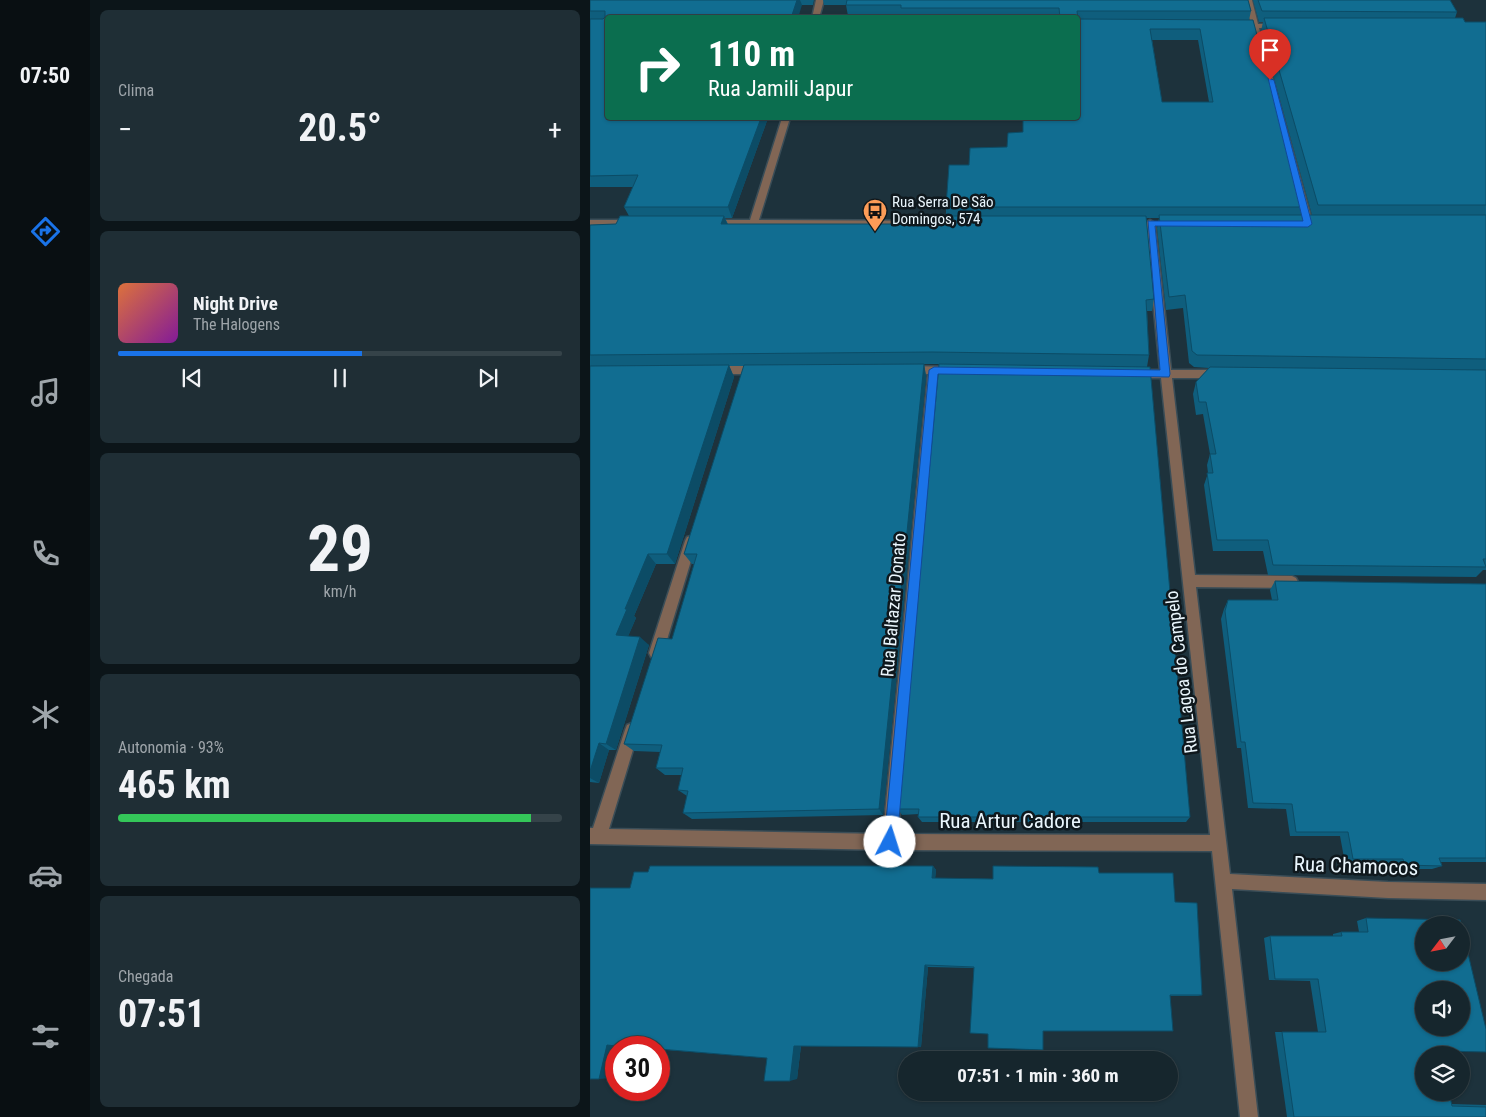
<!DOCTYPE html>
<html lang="pt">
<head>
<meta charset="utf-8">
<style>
	body { margin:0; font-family:"Roboto Condensed",sans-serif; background:#1f2e35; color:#f1f3f6; height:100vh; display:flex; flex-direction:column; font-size:19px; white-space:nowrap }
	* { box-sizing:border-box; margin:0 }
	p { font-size:16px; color:#9ea5aa }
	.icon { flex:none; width:28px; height:28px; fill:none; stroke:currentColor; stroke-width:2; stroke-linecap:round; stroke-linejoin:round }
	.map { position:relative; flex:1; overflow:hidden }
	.panel { display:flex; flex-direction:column; gap:10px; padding:10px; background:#0c1519; width:500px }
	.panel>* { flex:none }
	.banner { position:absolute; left:15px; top:15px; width:475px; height:105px; border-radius:5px; box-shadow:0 1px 4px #0004,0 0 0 1px #354349; background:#0b6e4f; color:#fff; overflow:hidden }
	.needle { width:32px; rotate:238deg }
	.tools { position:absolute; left:825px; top:916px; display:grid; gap:10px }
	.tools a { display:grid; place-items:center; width:55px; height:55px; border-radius:50%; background:#16262d; box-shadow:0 1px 4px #0004,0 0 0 1px #354349; font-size:25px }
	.speed { position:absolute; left:15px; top:1036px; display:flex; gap:10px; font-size:25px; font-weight:700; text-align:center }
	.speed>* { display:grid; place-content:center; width:65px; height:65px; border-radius:50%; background:#16262d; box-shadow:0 1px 4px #0004,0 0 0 1px #354349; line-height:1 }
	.speed .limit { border:8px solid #d22; background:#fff; color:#111 }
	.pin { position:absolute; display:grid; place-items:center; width:42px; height:42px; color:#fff; margin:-51px -21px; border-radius:50% 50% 50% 0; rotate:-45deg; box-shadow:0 0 5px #0007 }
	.pin .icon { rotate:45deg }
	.me { position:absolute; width:55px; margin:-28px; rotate:5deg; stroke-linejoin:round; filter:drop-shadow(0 0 4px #0008) }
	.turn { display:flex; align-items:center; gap:18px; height:105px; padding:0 20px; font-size:22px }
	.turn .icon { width:65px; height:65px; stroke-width:2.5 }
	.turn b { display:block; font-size:35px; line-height:42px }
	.big { font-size:38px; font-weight:700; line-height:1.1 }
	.panel .tile { flex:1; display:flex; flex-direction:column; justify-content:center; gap:8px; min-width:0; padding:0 18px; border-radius:8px; background:#1f2e35 }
	.panel .dial { align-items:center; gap:0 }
	.dial b { font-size:65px; line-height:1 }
	.song { display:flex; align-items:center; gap:15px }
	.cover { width:60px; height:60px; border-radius:8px; background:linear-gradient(135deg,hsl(20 70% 55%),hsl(290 70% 35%)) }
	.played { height:5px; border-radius:2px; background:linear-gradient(90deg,#1a73e8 55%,#354349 55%) }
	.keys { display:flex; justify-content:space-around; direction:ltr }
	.heat { display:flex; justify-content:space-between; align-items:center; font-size:28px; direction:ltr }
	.charge { height:8px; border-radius:4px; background:linear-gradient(90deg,#34c759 93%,#354349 0) }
	.trip { position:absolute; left:308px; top:1051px; width:280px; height:50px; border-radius:25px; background:#16262d; box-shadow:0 1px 4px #0004,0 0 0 1px #354349; font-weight:700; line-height:50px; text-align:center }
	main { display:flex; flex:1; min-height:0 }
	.tabs { display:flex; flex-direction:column; width:90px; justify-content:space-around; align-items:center; background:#090f12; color:#9ea5aa }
	.tabs .icon { width:35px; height:35px }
	.tabs .current { color:#1a73e8 }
	.tabs b { font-size:22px; color:#f1f3f6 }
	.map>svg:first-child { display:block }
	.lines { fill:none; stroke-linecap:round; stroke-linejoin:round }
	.minor-casing { stroke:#3a4d57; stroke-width:3 }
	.minor { fill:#816655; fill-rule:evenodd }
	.wall { fill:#0f5e7d; fill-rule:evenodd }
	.shaded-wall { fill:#0c4c66 }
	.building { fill:#116d91; stroke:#0c4c66; fill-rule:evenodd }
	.route { fill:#1a73e8; stroke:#114b97 }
	.labels { text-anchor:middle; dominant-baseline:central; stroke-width:5; stroke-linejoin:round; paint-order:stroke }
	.far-poi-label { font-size:15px; fill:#eaf6fd; stroke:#0f181d; text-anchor:start }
	.street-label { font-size:18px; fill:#eaf6fd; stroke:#0f181d }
	.near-street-label { font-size:21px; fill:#eaf6fd; stroke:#0f181d }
</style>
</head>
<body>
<main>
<nav class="tabs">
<b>07:50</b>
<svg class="icon current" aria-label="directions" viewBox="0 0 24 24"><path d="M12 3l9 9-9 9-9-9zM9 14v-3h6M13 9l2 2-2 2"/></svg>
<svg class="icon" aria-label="music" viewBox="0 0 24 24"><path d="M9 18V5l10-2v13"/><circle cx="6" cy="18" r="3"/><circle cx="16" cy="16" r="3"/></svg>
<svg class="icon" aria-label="phone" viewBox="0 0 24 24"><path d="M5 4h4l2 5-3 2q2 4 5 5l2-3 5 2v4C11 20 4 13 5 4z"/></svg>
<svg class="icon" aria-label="climate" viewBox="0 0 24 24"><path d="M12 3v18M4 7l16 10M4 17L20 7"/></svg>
<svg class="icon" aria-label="car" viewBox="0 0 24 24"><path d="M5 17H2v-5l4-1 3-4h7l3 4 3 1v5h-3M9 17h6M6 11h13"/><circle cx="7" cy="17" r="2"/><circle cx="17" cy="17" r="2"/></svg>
<svg class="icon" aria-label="filters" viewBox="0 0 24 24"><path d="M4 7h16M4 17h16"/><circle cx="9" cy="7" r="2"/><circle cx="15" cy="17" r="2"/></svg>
</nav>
<section class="panel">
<div class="tile"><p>Clima</p>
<div class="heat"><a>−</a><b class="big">20.5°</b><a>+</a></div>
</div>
<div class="tile">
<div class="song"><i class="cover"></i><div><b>Night Drive</b><p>The Halogens</p></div></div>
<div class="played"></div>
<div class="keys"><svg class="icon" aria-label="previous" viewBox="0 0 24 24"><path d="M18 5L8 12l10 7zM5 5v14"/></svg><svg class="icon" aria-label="pause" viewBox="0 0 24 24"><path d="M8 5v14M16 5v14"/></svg><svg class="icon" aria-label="next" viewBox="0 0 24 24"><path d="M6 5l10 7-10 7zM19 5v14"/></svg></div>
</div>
<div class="tile dial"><b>29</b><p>km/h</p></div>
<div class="tile"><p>Autonomia · 93%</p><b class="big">465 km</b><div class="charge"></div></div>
<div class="tile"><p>Chegada</p><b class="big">07:51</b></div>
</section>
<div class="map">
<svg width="896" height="1117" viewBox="0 0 896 1117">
	<rect width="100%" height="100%" fill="#1d323c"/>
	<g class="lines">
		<defs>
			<g id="minor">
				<path d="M 226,0 L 234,0 L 229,18 L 222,18 Z"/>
				<path d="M 654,0 L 662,0 L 668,24 L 690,24 L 694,26 L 690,28 L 669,28 L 723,224 L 721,226 L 715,226 L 713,224 L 662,28 L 647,28 L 643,26 L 647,24 L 661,24 Z"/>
				<path d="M 192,118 L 200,118 L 169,220 L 371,221 L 376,224 L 371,227 L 118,225 L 116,223 L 121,220 L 160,220 Z"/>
				<path d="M 0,220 L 44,220 L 49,223 L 44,226 L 0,226 Z"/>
				<path d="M 560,220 L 565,223 L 581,370 L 630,370 L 635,374 L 630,378 L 582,378 L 605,575 L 702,576 L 706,578 L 708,582 L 706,586 L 702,588 L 606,587 L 640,874 L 798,882 L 896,884 L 896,900 L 798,898 L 642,889 L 668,1117 L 650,1117 L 622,851 L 300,850 L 0,844 L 0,828 L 3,828 L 35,730 L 37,725 L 42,723 L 47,725 L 49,730 L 19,829 L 293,834 L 338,374 L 316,373 L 315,370 L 316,367 L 320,366 L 365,367 L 370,371 L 365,375 L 349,375 L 308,834 L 620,835 L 571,378 L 545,378 L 540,374 L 545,370 L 570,370 L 555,223 Z"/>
				<path d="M 125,366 L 167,366 L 172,370 L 167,374 L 125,374 L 120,370 Z"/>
				<path d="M 101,536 L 105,537 L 107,541 L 73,653 L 71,657 L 66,659 L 61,657 L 59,653 L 95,541 L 97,537 Z"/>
			</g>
		</defs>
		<!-- minor casing -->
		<use href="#minor" class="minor-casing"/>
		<!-- minor -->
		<use href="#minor" class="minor"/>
	</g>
	<!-- wall -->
	<g class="wall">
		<path d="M 0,0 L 224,0 L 223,5 L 212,5 L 18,118 L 178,118 L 142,218 L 135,218 L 138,224 L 354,224 L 356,216 L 356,207 L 379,165 L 417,147 L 433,132 L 488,118 L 488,18 L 312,18 L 312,16 L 258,16 L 256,5 L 234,5 L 233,0 L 658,0 L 661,11 L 659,20 L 713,207 L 711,215 L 722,215 L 671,31 L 673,22 L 669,22 L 663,0 L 860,0 L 867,12 L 865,18 L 875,22 L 896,22 L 896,570 L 893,570 L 886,577 L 678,575 L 673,551 L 623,551 L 614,485 L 618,473 L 617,465 L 620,454 L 613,414 L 606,415 L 603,394 L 606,382 L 619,368 L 604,367 L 599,363 L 593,308 L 576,310 L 567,228 L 569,218 L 556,218 L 564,299 L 562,311 L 557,311 L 559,355 L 557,367 L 600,817 L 596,822 L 332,822 L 328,817 L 329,814 L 312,815 L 308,809 L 349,364 L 334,364 L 336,376 L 293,815 L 102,819 L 93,813 L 97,796 L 88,790 L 92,775 L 75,775 L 66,768 L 70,752 L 44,751 L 34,744 L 82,639 L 104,564 L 102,564 L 94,554 L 154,366 L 139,366 L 144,377 L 85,564 L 66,564 L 44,616 L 46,618 L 38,636 L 59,645 L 26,750 L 19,750 L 9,783 L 0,782 L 0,225 L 26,224 L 39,216 L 34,207 L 43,187 L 0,187 ZM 562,40 L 608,40 L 619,102 L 572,102 Z"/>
		<path d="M 685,581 L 896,584 L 896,862 L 851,862 L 852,866 L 842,869 L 806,869 L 804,863 L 755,863 L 750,836 L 700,836 L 696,809 L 658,808 L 651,748 L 647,748 L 631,619 L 634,609 L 638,600 L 682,600 L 680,590 Z"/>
		<path d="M 343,866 L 346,870 L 345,878 L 403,879 L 509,873 L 585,902 L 612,995 L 608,996 L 581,996 L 453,1031 L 398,1034 L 384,968 L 338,967 L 331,1047 L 328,1047 L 211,1046 L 207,1079 L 177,1058 L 28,1046 L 21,1078 L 40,888 Z"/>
		<path d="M 776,918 L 850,1051 L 861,1104 L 896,1105 L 896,1117 L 697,1117 L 685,1032 L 728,1032 L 720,981 L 679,980 L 674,938 L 680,936 L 743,936 L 743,934 L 751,932 L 769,932 L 767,921 Z"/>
	</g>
	<!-- shaded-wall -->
	<g class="shaded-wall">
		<path d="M 207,0 L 210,0 L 212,5 L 208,18 L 201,18 Z"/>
		<path d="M 171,118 L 178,118 L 142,218 L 138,207 Z"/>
		<path d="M 134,216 L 139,228 L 131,224 Z"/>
		<path d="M 334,364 L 336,376 L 293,815 L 289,809 Z"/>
		<path d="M 139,365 L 144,377 L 85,564 L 77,554 Z"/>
		<path d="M 58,554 L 66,564 L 44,616 L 46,618 L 35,644 L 26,635 L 35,609 Z"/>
		<path d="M 50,637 L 59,645 L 26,750 L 16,744 Z"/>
		<path d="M 9,743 L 19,750 L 9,783 L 0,778 L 0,771 Z"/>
		<path d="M 343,866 L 346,870 L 345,881 L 342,878 Z"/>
		<path d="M 335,965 L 338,967 L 331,1047 L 328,1047 Z"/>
		<path d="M 17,1045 L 29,1045 L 28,1048 L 26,1048 L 26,1056 L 21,1078 L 9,1079 Z"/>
		<path d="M 211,1045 L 207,1079 L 200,1081 L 204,1046 Z"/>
	</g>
	<!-- building -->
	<g class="building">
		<path d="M 0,0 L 207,0 L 201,18 L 18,18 L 18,118 L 171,118 L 138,207 L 34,207 L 48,175 L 0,176 L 0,19 L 13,19 L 15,17 L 15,11 L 0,11 Z"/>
		<path d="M 257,0 L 658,0 L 661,11 L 487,11 L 488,19 L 663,20 L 713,207 L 356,207 L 359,165 L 379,165 L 380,148 L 417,147 L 418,133 L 433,132 L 433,118 L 488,118 L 488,18 L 470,18 L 469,8 L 311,8 L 311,5 L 256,5 ZM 560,29 L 610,29 L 623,102 L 572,102 Z"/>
		<path d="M 668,0 L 860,0 L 867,12 L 672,11 Z"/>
		<path d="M 674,18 L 873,18 L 875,22 L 896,22 L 896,205 L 728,205 Z"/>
		<path d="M 569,215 L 896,215 L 896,359 L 607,355 L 602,351 L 595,295 L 579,297 Z"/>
		<path d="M 30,216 L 134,216 L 131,224 L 354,224 L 355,216 L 556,216 L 564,299 L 556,300 L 559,355 L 342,352 L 0,355 L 0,225 L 26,224 Z"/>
		<path d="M 334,364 L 289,809 L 93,813 L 98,791 L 88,790 L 93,768 L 66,768 L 72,745 L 34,744 L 68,638 L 82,639 L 107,554 L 94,554 L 154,365 Z"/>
		<path d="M 349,364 L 560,367 L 600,817 L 328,817 L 329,809 L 308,809 Z"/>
		<path d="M 139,365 L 77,554 L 58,554 L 35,609 L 37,609 L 26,635 L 50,637 L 16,744 L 9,743 L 0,771 L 0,366 Z"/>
		<path d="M 620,367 L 896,370 L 896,559 L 893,559 L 896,567 L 683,565 L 678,540 L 627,540 L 617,473 L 623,473 L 620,454 L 626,454 L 616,402 L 609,402 L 606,382 Z"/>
		<path d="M 685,581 L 896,584 L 896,858 L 849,858 L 852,866 L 815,865 L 813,859 L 763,859 L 758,832 L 706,832 L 702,804 L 663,803 L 655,742 L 651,742 L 635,611 L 638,600 L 688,600 Z"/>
		<path d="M 60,866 L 343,866 L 342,878 L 403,879 L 403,866 L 508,867 L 509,873 L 583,873 L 585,902 L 607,903 L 612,995 L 580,995 L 583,1031 L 453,1031 L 453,1050 L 398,1048 L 398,1034 L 380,1033 L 384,967 L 335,965 L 328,1047 L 204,1046 L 200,1081 L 174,1081 L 177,1058 L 69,1049 L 69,1048 L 44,1048 L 17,1045 L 9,1079 L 0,1079 L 0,888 L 40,888 L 44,872 L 58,872 Z"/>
		<path d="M 776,918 L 870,920 L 896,1029 L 896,1052 L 850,1051 L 851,1055 L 834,1055 L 834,1092 L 859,1092 L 862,1106 L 896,1107 L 896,1117 L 704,1117 L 692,1032 L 736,1032 L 728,979 L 685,979 L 680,936 L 752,936 L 751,932 L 778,932 ZM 834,925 L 871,925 L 871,962 L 834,962 ZM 834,990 L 871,990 L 871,1028 L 834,1028 Z"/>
	</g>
	<!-- route -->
	<path class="route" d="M 678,78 L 684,80 L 722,224 L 718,227 L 565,226 L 580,374 L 579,377 L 348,374 L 307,842 L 305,847 L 300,849 L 296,847 L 294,842 L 339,370 L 344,367 L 570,370 L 558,221 L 713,221 Z"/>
	<!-- icons -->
	<defs>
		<symbol id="bus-pin" viewBox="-11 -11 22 30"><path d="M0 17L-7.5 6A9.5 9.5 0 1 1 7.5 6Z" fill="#fd9c57" stroke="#0f181d"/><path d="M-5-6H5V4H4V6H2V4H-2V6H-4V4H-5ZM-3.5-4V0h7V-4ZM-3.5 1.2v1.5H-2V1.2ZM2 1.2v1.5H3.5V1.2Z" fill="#111"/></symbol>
	</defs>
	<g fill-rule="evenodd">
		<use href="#bus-pin" x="271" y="197" width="28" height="38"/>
	</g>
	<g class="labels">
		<!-- far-poi labels -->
		<g class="far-poi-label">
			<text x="302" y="202">Rua Serra De São<tspan x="302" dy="17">Domingos, 574</tspan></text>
		</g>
		<!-- street labels -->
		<g class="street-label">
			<text transform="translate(303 605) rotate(-85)">Rua Baltazar Donato</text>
			<text transform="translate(591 672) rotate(-97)">Rua Lagoa do Campelo</text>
		</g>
		<!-- near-street labels -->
		<g class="near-street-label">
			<text x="420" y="821">Rua Artur Cadore</text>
			<text transform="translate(766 866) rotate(2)">Rua Chamocos</text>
		</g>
	</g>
</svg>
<div class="tools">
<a><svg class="needle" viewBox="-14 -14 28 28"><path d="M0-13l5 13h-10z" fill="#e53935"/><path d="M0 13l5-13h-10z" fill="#9ea5aa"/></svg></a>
<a><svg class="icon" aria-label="sound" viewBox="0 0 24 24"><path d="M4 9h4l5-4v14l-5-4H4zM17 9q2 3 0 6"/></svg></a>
<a><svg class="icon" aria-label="layers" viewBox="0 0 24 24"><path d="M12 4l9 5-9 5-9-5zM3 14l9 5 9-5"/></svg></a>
</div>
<div class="speed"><div class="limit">30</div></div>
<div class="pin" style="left:680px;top:80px;background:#d93025"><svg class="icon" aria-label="arrive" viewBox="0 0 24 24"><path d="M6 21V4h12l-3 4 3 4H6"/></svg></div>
<svg class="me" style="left:300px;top:842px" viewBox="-20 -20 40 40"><circle r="19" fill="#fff"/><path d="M0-13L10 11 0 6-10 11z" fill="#1a73e8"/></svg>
<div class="trip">07:51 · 1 min · 360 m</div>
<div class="banner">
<div class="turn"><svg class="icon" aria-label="right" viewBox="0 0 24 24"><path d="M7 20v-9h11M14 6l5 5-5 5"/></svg><div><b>110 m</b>Rua Jamili Japur</div></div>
</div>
</div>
</main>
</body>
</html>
